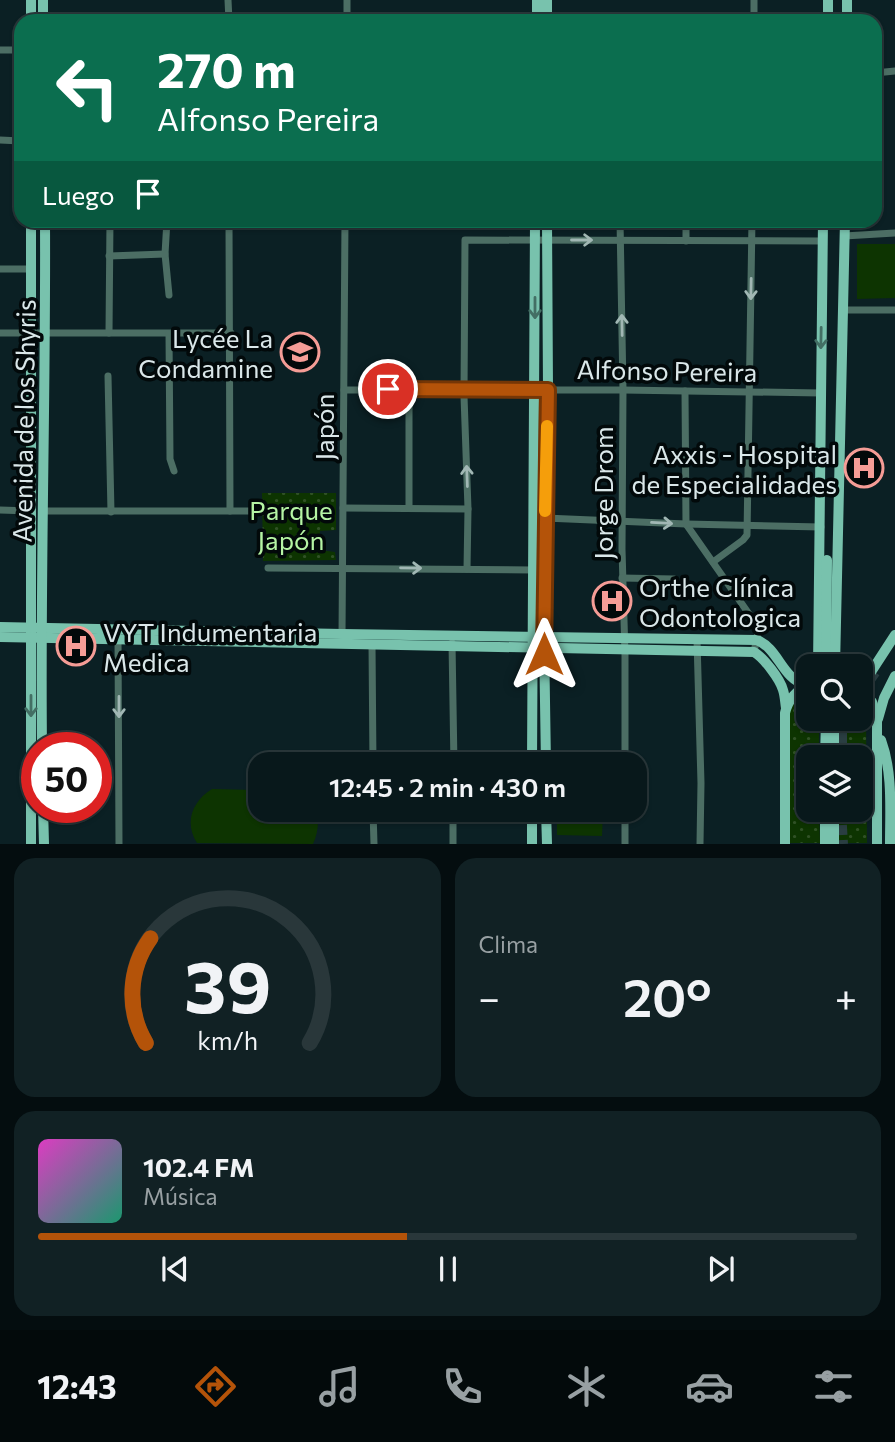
<!DOCTYPE html>
<html lang="es">
<head>
<meta charset="utf-8">
<style>
	body { margin:0; font-family:Commissioner,sans-serif; background:#112124; color:#f1f3f6; height:100vh; display:flex; flex-direction:column; font-size:26px; white-space:nowrap }
	* { box-sizing:border-box; margin:0 }
	p { font-size:23px; color:#98a0a3 }
	.icon { flex:none; width:38px; height:38px; fill:none; stroke:currentColor; stroke-width:2; stroke-linecap:round; stroke-linejoin:round }
	.map { position:relative; height:844px; overflow:hidden }
	.details { display:flex; flex-direction:column; gap:14px; padding:14px; background:#040d0f; flex:1 }
	.details>* { flex:none }
	.hud { position:absolute; left:14px; top:14px; width:868px; height:214px; border-radius:21px; box-shadow:0 2px 5px #0004,0 0 0 2px #29373a; background:#0b6e4f; color:#fff; overflow:hidden }
	.tools { position:absolute; left:796px; top:654px; display:grid; gap:14px }
	.tools a { display:grid; place-items:center; width:77px; height:77px; border-radius:14px; background:#08181b; box-shadow:0 2px 5px #0004,0 0 0 2px #29373a; font-size:35px }
	.speed { position:absolute; left:21px; top:732px; display:flex; gap:14px; font-size:35px; font-weight:700; text-align:center }
	.speed>* { display:grid; place-content:center; width:91px; height:91px; border-radius:50%; background:#08181b; box-shadow:0 2px 5px #0004,0 0 0 2px #29373a; line-height:1 }
	.speed .limit { border:10px solid #d22; background:#fff; color:#111 }
	.pin { position:absolute; display:grid; place-items:center; width:60px; height:60px; color:#fff; margin:-30px; border:4px solid #fff; border-radius:50%; box-shadow:0 2px 7px #0007 }
	.me { position:absolute; width:77px; margin:-38px; rotate:0deg; stroke-linejoin:round; filter:drop-shadow(0 0 5px #0008) }
	.turn { display:flex; align-items:center; gap:24px; height:147px; padding:0 28px; font-size:32px }
	.turn .icon { width:91px; height:91px; stroke-width:2.5 }
	.turn b { display:block; font-size:49px; line-height:60px }
	.then { display:flex; align-items:center; height:66px; padding:0 28px; background:#0003; gap:14px; font-size:26px }
	.big { font-size:52px; font-weight:600; line-height:1.1 }
	.details .widget { flex:1; display:flex; flex-direction:column; justify-content:center; gap:10px; min-width:0; padding:0 24px; border-radius:21px; background:#112124 }
	.details .dial { align-items:center; gap:0 }
	.dial svg { height:182px; overflow:visible; fill:none; stroke:#29373a; stroke-width:7; stroke-linecap:round; text-anchor:middle }
	.dial text { fill:#f1f3f6; stroke:none }
	.song { display:flex; align-items:center; gap:21px }
	.cover { width:84px; height:84px; border-radius:10px; background:linear-gradient(135deg,hsl(310 70% 55%),hsl(160 70% 35%)) }
	.played { height:7px; border-radius:4px; background:linear-gradient(90deg,#b45309 45%,#29373a 45%) }
	.keys { display:flex; justify-content:space-around; direction:ltr }
	.heat { display:flex; justify-content:space-between; align-items:center; font-size:38px; direction:ltr }
	.details .tiles { flex:1; display:grid; gap:14px; grid-template-columns:1fr 1fr }
	.widget:last-child { grid-column:span 2 }
	.trip { position:absolute; left:248px; top:752px; width:399px; height:70px; border-radius:21px; background:#08181b; box-shadow:0 2px 5px #0004,0 0 0 2px #29373a; font-weight:600; line-height:70px; text-align:center }
	.tab-bar { display:flex; height:112px; justify-content:space-around; align-items:center; background:#030a0b; color:#98a0a3 }
	.tab-bar .icon { width:49px; height:49px }
	.tab-bar .active { color:#b45309 }
	.tab-bar b { font-size:32px; color:#f1f3f6 }
	.map>svg:first-child { display:block }
	.grass { fill:url(#grass-dots) }
	.pitch { fill:#0d3401 }
	.lines { fill:none; stroke-linecap:round; stroke-linejoin:round }
	.major-tunnel { stroke:#2a3e42; stroke-width:10; stroke-dasharray:10 5; stroke-linecap:butt }
	.minor { stroke:#4c6e64; stroke-width:7 }
	.major { stroke:#78c2ad; stroke-width:10 }
	.oneway { stroke:#a1b7b4 }
	.oneway2 { stroke:#436f64 }
	.route-casing { stroke:#753606; stroke-width:18 }
	.route { stroke:#b45309; stroke-width:12 }
	.slow { stroke:#f59e0b; stroke-width:12 }
	.labels { text-anchor:middle; dominant-baseline:central; stroke-width:7; stroke-linejoin:round; paint-order:stroke }
	.poi-label { font-size:26px; fill:#dae7e9; stroke:#02090a; text-anchor:end }
	.street-label { font-size:26px; fill:#dae7e9; stroke:#02090a }
	.park-label { font-size:26px; fill:#b5f4a4; stroke:#02090a }
</style>
</head>
<body>
<div class="map">
<svg width="895" height="844" viewBox="0 0 895 844">
	<defs>
		<pattern id="grass-dots" width="8" height="8" patternUnits="userSpaceOnUse" patternTransform="scale(1.75)"><rect width="8" height="8" fill="#0d3401"/><path d="M2 2h.1M6 6h.1" fill="none" stroke="#305126" stroke-width="1.8" stroke-linecap="round"/></pattern>
	</defs>
	<rect width="100%" height="100%" fill="#0b2024"/>
	<!-- grass -->
	<g class="grass">
		<path d="M 262,493 L 336,493 L 336,530 L 320,531 L 320,550 L 335,552 L 336,560 L 263,561 Z"/>
		<path d="M 808,690 L 808,719 L 819,719 L 819,758 L 808,758 L 808,810 L 819,810 L 820,843 L 789,843 L 787,720 C 791,706 796,697 808,690 Z"/>
		<path d="M 861,702 L 866,714 L 867,843 L 839,843 L 838,810 L 861,810 L 861,758 L 837,758 L 837,719 L 861,719 Z"/>
	</g>
	<!-- pitch -->
	<g class="pitch">
		<path d="M 857,244 L 895,244 L 895,298 L 857,299 Z"/>
		<path d="M 212,789 L 261,790 L 261,810 L 317,810 C 319,822 318,833 313,844 L 197,843 C 184,823 192,801 212,789 Z"/>
		<path d="M 557,810 L 603,810 L 602,836 L 557,835 Z"/>
	</g>
	<g class="lines">
		<!-- major-tunnel -->
		<g class="major-tunnel">
			<path d="M 861,693 L 877,670"/>
			<path d="M 842,758 L 842,723 L 844,719"/>
			<path d="M 841,810 L 843,844"/>
		</g>
		<!-- minor -->
		<g class="minor">
			<path d="M 228,0 L 229,21"/>
			<path d="M 347,21 L 347,0"/>
			<path d="M 754,21 L 754,0"/>
			<path d="M 0,50 L 21,50"/>
			<path d="M 875,73 L 895,71"/>
			<path d="M 0,140 L 21,141"/>
			<path d="M 167,220 L 165,254 L 169,295"/>
			<path d="M 229,220 L 230,511"/>
			<path d="M 620,220 L 623,390 L 622,549 L 625,655 L 625,765"/>
			<path d="M 844,236 L 895,233"/>
			<path d="M 686,241 L 686,220"/>
			<path d="M 109,256 L 165,254"/>
			<path d="M 0,269 L 31,269"/>
			<path d="M 843,310 L 895,310"/>
			<path d="M 0,333 L 231,333"/>
			<path d="M 109,333 L 110,220"/>
			<path d="M 169,334 L 170,459 L 174,471"/>
			<path d="M 108,376 L 111,512"/>
			<path d="M 344,390 L 623,390 L 821,393"/>
			<path d="M 685,391 L 686,524 L 756,624 L 758,632 L 754,652"/>
			<path d="M 343,508 L 468,509"/>
			<path d="M 409,508 L 409,389"/>
			<path d="M 0,510 L 31,511"/>
			<path d="M 43,511 L 258,511"/>
			<path d="M 545,518 L 686,524 L 821,527"/>
			<path d="M 713,562 L 743,540 L 747,535 L 752,220"/>
			<path d="M 268,568 L 533,570"/>
			<path d="M 467,569 L 468,509 L 464,396 L 465,240 L 823,241"/>
			<path d="M 622,578 L 674,579"/>
			<path d="M 342,636 L 345,220"/>
			<path d="M 118,637 L 119,844"/>
			<path d="M 697,640 L 701,783 L 700,844"/>
			<path d="M 452,643 L 454,765"/>
			<path d="M 372,644 L 373,765"/>
			<path d="M 373,810 L 374,844"/>
			<path d="M 453,844 L 453,810"/>
			<path d="M 625,844 L 625,810"/>
		</g>
		<!-- major -->
		<g class="major">
			<path d="M 31,0 L 31,21"/>
			<path d="M 43,0 L 43,21"/>
			<path d="M 537,0 L 537,21"/>
			<path d="M 547,21 L 547,0"/>
			<path d="M 828,21 L 828,0"/>
			<path d="M 847,21 L 847,0"/>
			<path d="M 31,220 L 31,844"/>
			<path d="M 0,627 L 342,634 L 757,640 C 779,649 782,679 806,685"/>
			<path d="M 0,637 L 754,652 C 764,658 780,679 783,690 C 785,696 785,702 786,708"/>
			<path d="M 818,667 C 821,518 822,369 823,220"/>
			<path d="M 826,667 L 827,560"/>
			<path d="M 835,667 L 845,220"/>
			<path d="M 861,682 L 871,672 L 895,635"/>
			<path d="M 861,690 L 872,702 L 877,719 L 877,844"/>
			<path d="M 878,719 L 884,698 L 895,676"/>
			<path d="M 881,740 C 893,773 890,809 890,844"/>
			<path d="M 42,747 C 40,572 46,396 45,220"/>
			<path d="M 825,758 L 826,719"/>
			<path d="M 834,758 L 834,719"/>
			<path d="M 532,765 L 535,220"/>
			<path d="M 546,765 L 544,637 L 548,390 L 547,220"/>
			<path d="M 43,807 L 44,844"/>
			<path d="M 546,810 L 547,844"/>
			<path d="M 834,810 L 834,844"/>
			<path d="M 532,844 L 532,810"/>
			<path d="M 785,844 L 785,713 C 788,699 797,691 808,684"/>
			<path d="M 825,844 L 825,810"/>
		</g>
	</g>
	<!-- one-way arrows -->
	<defs><path id="oneway-shaft" d="M-6 0H5M1.5-3L5.5 0L1.5 3" fill="none" stroke-width="1.6" stroke-linecap="round" stroke-linejoin="round" transform="scale(1.75)"/></defs>
	<g class="oneway">
		<use href="#oneway-shaft" transform="translate(582 240)"/>
		<use href="#oneway-shaft" transform="translate(751 289) rotate(91)"/>
		<use href="#oneway-shaft" transform="translate(622 325) rotate(-91)"/>
		<use href="#oneway-shaft" transform="translate(467 476) rotate(-92)"/>
		<use href="#oneway-shaft" transform="translate(662 523) rotate(3)"/>
		<use href="#oneway-shaft" transform="translate(411 568) rotate(1)"/>
		<use href="#oneway-shaft" transform="translate(119 707) rotate(90)"/>
	</g>
	<g class="oneway2">
		<use href="#oneway-shaft" transform="translate(535 308) rotate(90)"/>
		<use href="#oneway-shaft" transform="translate(821 338) rotate(91)"/>
		<use href="#oneway-shaft" transform="translate(31 706) rotate(90)"/>
	</g>
	<g class="lines">
		<defs>
			<path id="route" d="M 388,389 L 548,390 L 544,654"/>
		</defs>
		<!-- route casing -->
		<use href="#route" class="route-casing"/>
		<!-- route -->
		<use href="#route" class="route"/>
		<!-- slow -->
		<path class="slow" d="M 545,511 L 547,426"/>
	</g>
	<!-- icons -->
	<defs>
		<symbol id="school-ring" viewBox="-11 -11 22 22"><circle r="9.5" fill="#02090a" stroke="#f59c96" stroke-width="1.5"/><path d="M0-5L7-2L0 1L-7-2ZM-4 1L0 2.5L4 1V4Q0 6-4 4Z" fill="#f59c96"/></symbol>
		<symbol id="hospital-ring" viewBox="-11 -11 22 22"><circle r="9.5" fill="#02090a" stroke="#f59c96" stroke-width="1.5"/><path d="M-5-5h3v3.5h4V-5h3V5h-3V1.5h-4V5h-3Z" fill="#f59c96"/></symbol>
	</defs>
	<g fill-rule="evenodd">
		<use href="#school-ring" x="278" y="330" width="44" height="44"/>
		<use href="#hospital-ring" x="842" y="446" width="44" height="44"/>
		<use href="#hospital-ring" x="590" y="579" width="44" height="44"/>
		<use href="#hospital-ring" x="54" y="624" width="44" height="44"/>
	</g>
	<g class="labels">
		<!-- poi labels -->
		<g class="poi-label">
			<text x="273" y="337">Lycée La<tspan x="273" dy="30">Condamine</tspan></text>
			<text x="837" y="453">Axxis - Hospital<tspan x="837" dy="30">de Especialidades</tspan></text>
			<text x="639" y="586" text-anchor="start">Orthe Clínica<tspan x="639" dy="30">Odontologica</tspan></text>
			<text x="103" y="631" text-anchor="start">VYT Indumentaria<tspan x="103" dy="30">Medica</tspan></text>
		</g>
		<!-- street labels -->
		<g class="street-label">
			<text transform="translate(667 370) rotate(1)">Alfonso Pereira</text>
			<text transform="translate(23 421) rotate(-89)">Avenida de los Shyris</text>
			<text transform="translate(323 427) rotate(-90)">Japón</text>
			<text transform="translate(602 493) rotate(-90)">Jorge Drom</text>
		</g>
		<!-- park labels -->
		<g class="park-label">
			<text x="291" y="509">Parque<tspan x="291" dy="30">Japón</tspan></text>
		</g>
	</g>
</svg>
<div class="tools">
<a><svg class="icon" aria-label="search" viewBox="0 0 24 24"><circle cx="10" cy="10" r="6"/><path d="M15 15l6 6"/></svg></a>
<a><svg class="icon" aria-label="layers" viewBox="0 0 24 24"><path d="M12 4l9 5-9 5-9-5zM3 14l9 5 9-5"/></svg></a>
</div>
<div class="speed"><div class="limit">50</div></div>
<div class="pin" style="left:388px;top:389px;background:#d93025"><svg class="icon" aria-label="arrive" viewBox="0 0 24 24"><path d="M6 21V4h12l-3 4 3 4H6"/></svg></div>
<svg class="me" style="left:544px;top:654px" viewBox="-20 -20 40 40"><path d="M0-17L14 15 0 8-14 15z" fill="#b45309" stroke="#fff" stroke-width="4"/></svg>
<div class="trip">12:45 · 2 min · 430 m</div>
<div class="hud">
<div class="turn"><svg class="icon" aria-label="left" viewBox="0 0 24 24"><path d="M17 20v-9H6M10 6l-5 5 5 5"/></svg><div><b>270 m</b>Alfonso Pereira</div></div>
<div class="then">Luego<svg class="icon" aria-label="arrive" viewBox="0 0 24 24"><path d="M6 21V4h12l-3 4 3 4H6"/></svg></div>
</div>
</div>
<section class="details">
<div class="tiles">
<div class="widget dial"><svg viewBox="0 0 100 80">
<path d="M14 69A42 42 0 1 1 86 69"/>
<path d="M14 69A42 42 0 0 1 16 23" stroke="#b45309"/>
<text x="50" y="56" font-size="32" font-weight="700">39</text>
<text x="50" y="72" font-size="11">km/h</text>
</svg></div>
<div class="widget"><p>Clima</p>
<div class="heat"><a>−</a><b class="big">20°</b><a>+</a></div>
</div>
<div class="widget">
<div class="song"><i class="cover"></i><div><b>102.4 FM</b><p>Música</p></div></div>
<div class="played"></div>
<div class="keys"><svg class="icon" aria-label="previous" viewBox="0 0 24 24"><path d="M18 5L8 12l10 7zM5 5v14"/></svg><svg class="icon" aria-label="pause" viewBox="0 0 24 24"><path d="M8 5v14M16 5v14"/></svg><svg class="icon" aria-label="next" viewBox="0 0 24 24"><path d="M6 5l10 7-10 7zM19 5v14"/></svg></div>
</div>
</div>
</section>
<nav class="tab-bar">
<b>12:43</b>
<svg class="icon active" aria-label="directions" viewBox="0 0 24 24"><path d="M12 3l9 9-9 9-9-9zM9 14v-3h6M13 9l2 2-2 2"/></svg>
<svg class="icon" aria-label="music" viewBox="0 0 24 24"><path d="M9 18V5l10-2v13"/><circle cx="6" cy="18" r="3"/><circle cx="16" cy="16" r="3"/></svg>
<svg class="icon" aria-label="phone" viewBox="0 0 24 24"><path d="M5 4h4l2 5-3 2q2 4 5 5l2-3 5 2v4C11 20 4 13 5 4z"/></svg>
<svg class="icon" aria-label="climate" viewBox="0 0 24 24"><path d="M12 3v18M4 7l16 10M4 17L20 7"/></svg>
<svg class="icon" aria-label="car" viewBox="0 0 24 24"><path d="M5 17H2v-5l4-1 3-4h7l3 4 3 1v5h-3M9 17h6M6 11h13"/><circle cx="7" cy="17" r="2"/><circle cx="17" cy="17" r="2"/></svg>
<svg class="icon" aria-label="filters" viewBox="0 0 24 24"><path d="M4 7h16M4 17h16"/><circle cx="9" cy="7" r="2"/><circle cx="15" cy="17" r="2"/></svg>
</nav>
</body>
</html>
